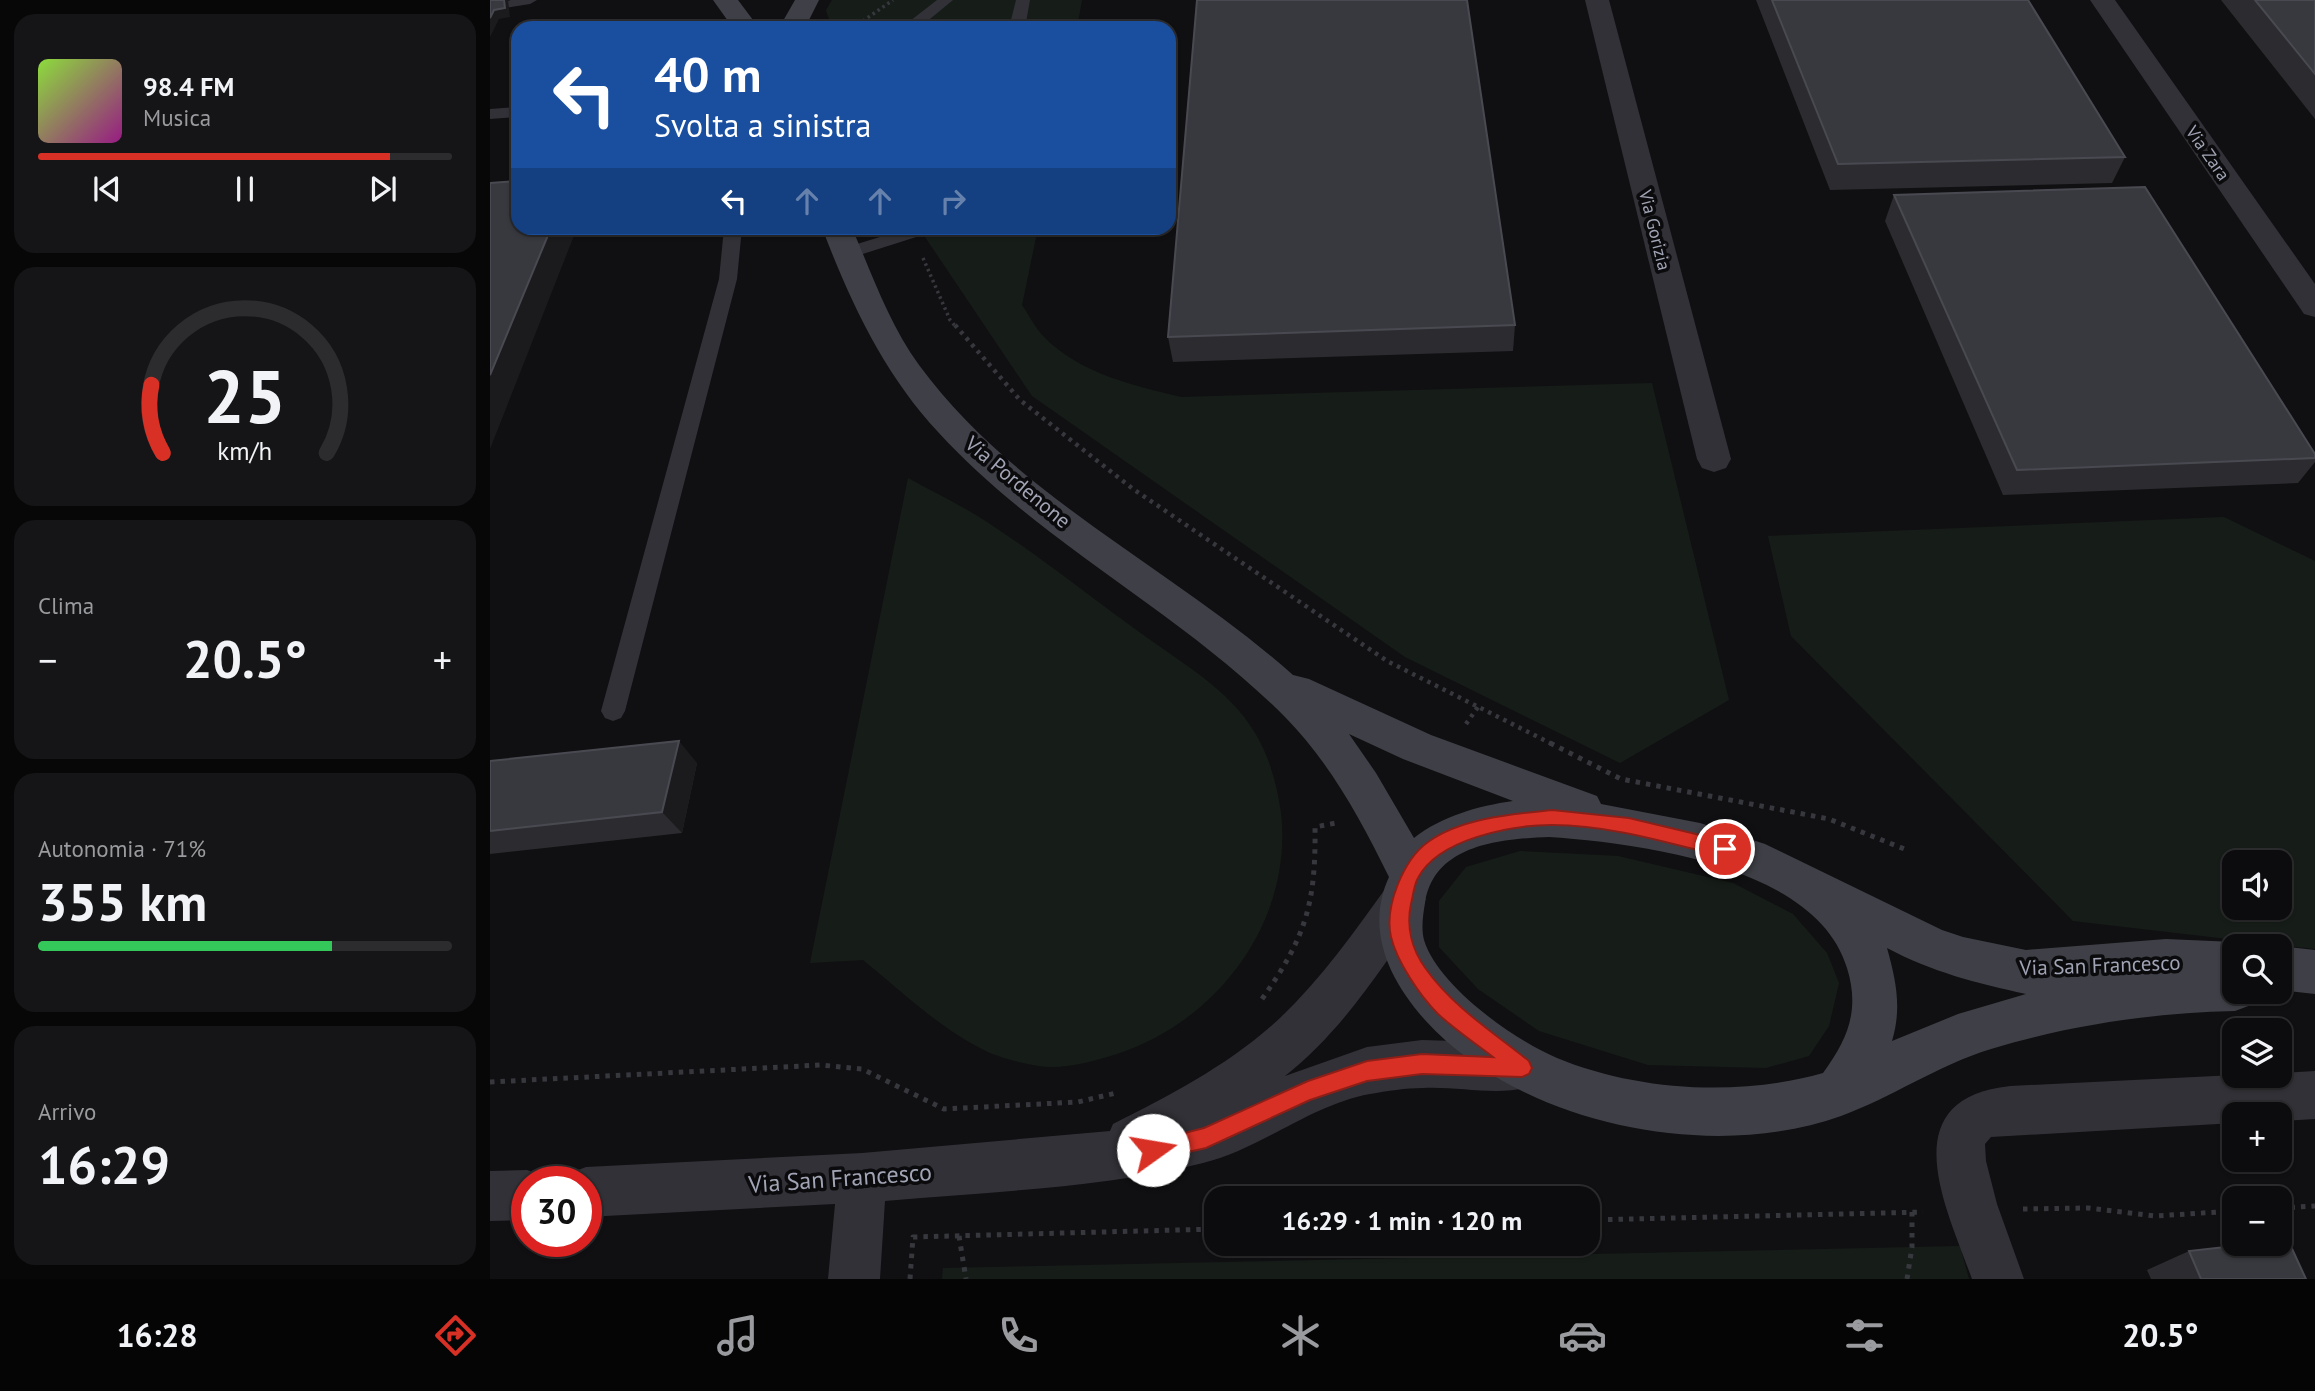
<!DOCTYPE html>
<html lang="it">
<head>
<meta charset="utf-8">
<style>
	body { margin:0; font-family:"PT Sans",sans-serif; background:#151517; color:#f1f3f6; height:100vh; display:flex; flex-direction:column; font-size:26px; white-space:nowrap }
	* { box-sizing:border-box; margin:0 }
	p { font-size:23px; color:#9a9b9e }
	.icon { flex:none; width:38px; height:38px; fill:none; stroke:currentColor; stroke-width:2; stroke-linecap:round; stroke-linejoin:round }
	.map { position:relative; flex:1; overflow:hidden }
	.sheet { display:flex; flex-direction:column; gap:14px; padding:14px; background:#070708; width:490px }
	.sheet>* { flex:none }
	.top-card { position:absolute; left:21px; top:21px; width:665px; height:214px; border-radius:21px; box-shadow:0 2px 5px #0004,0 0 0 2px #2c2c2e; background:#1a4fa0; color:#fff; overflow:hidden }
	.controls { position:absolute; left:1732px; top:850px; display:grid; gap:14px }
	.controls a { display:grid; place-items:center; width:70px; height:70px; border-radius:14px; background:#0c0c0e; box-shadow:0 2px 5px #0004,0 0 0 2px #2c2c2e; font-size:35px }
	.speed { position:absolute; left:21px; top:1166px; display:flex; gap:14px; font-size:35px; font-weight:700; text-align:center }
	.speed>* { display:grid; place-content:center; width:91px; height:91px; border-radius:50%; background:#0c0c0e; box-shadow:0 2px 5px #0004,0 0 0 2px #2c2c2e; line-height:1 }
	.speed .limit { border:10px solid #d22; background:#fff; color:#111 }
	.pin { position:absolute; display:grid; place-items:center; width:60px; height:60px; color:#fff; margin:-30px; border:4px solid #fff; border-radius:50%; box-shadow:0 2px 7px #0007 }
	.me { position:absolute; width:77px; margin:-38px; rotate:77deg; stroke-linejoin:round; filter:drop-shadow(0 0 5px #0008) }
	.turn { display:flex; align-items:center; gap:24px; height:147px; padding:0 28px; font-size:32px }
	.turn .icon { width:91px; height:91px; stroke-width:2.5 }
	.turn b { display:block; font-size:49px; line-height:60px }
	.lanes { display:flex; align-items:center; height:66px; padding:0 28px; background:#0003; justify-content:center; gap:35px; direction:ltr }
	.lanes .off { opacity:.35 }
	.big { font-size:52px; font-weight:800; line-height:1.1 }
	.sheet .tile { flex:1; display:flex; flex-direction:column; justify-content:center; gap:10px; min-width:0; padding:0 24px; border-radius:21px; background:#151517 }
	.sheet .dial { align-items:center; gap:0 }
	.dial svg { height:182px; overflow:visible; fill:none; stroke:#2c2c2e; stroke-width:7; stroke-linecap:round; text-anchor:middle }
	.dial text { fill:#f1f3f6; stroke:none }
	.song { display:flex; align-items:center; gap:21px }
	.cover { width:84px; height:84px; border-radius:10px; background:linear-gradient(135deg,hsl(90 70% 55%),hsl(310 70% 35%)) }
	.played { height:7px; border-radius:4px; background:linear-gradient(90deg,#d93025 85%,#2c2c2e 85%) }
	.keys { display:flex; justify-content:space-around; direction:ltr }
	.heat { display:flex; justify-content:space-between; align-items:center; font-size:38px; direction:ltr }
	.charge { height:10px; border-radius:5px; background:linear-gradient(90deg,#34c759 71%,#2c2c2e 0) }
	.trip { position:absolute; left:714px; top:1186px; width:396px; height:70px; border-radius:21px; background:#0c0c0e; box-shadow:0 2px 5px #0004,0 0 0 2px #2c2c2e; font-weight:800; line-height:70px; text-align:center }
	.tab-bar { display:flex; height:112px; justify-content:space-around; align-items:center; background:#050506; color:#9a9b9e }
	.tab-bar .icon { width:49px; height:49px }
	.tab-bar .active { color:#d93025 }
	.tab-bar b { font-size:32px; color:#f1f3f6 }
	main { display:flex; flex:1; min-height:0 }
	.map>svg:first-child { display:block }
	.green { fill:#161d18; fill-rule:evenodd }
	.lines { fill:none; stroke-linecap:round; stroke-linejoin:round }
	.path-far2 { stroke:#37383e; stroke-width:3.5; stroke-dasharray:2.5 3.5; stroke-linecap:butt }
	.path-far1 { stroke:#37383e; stroke-width:4.5; stroke-dasharray:3.5 5; stroke-linecap:butt }
	.path { stroke:#37383e; stroke-width:5; stroke-dasharray:4.5 6; stroke-linecap:butt }
	.lane { fill:#313137; fill-rule:evenodd }
	.street { fill:#313137; fill-rule:evenodd }
	.secondary { fill:#3f4047; fill-rule:evenodd }
	.wall { fill:#2c2c30 }
	.shaded-wall { fill:#1b1b1e }
	.building { fill:#38393e; stroke:#494a51; stroke-width:2 }
	.route { fill:#d93025; stroke:#8d1f18; stroke-width:2 }
	.labels { text-anchor:middle; dominant-baseline:central; stroke-width:7; stroke-linejoin:round; paint-order:stroke }
	.far-street-label { font-size:18px; fill:#a1a4b4; stroke:#0b0b0d }
	.street-label { font-size:21px; fill:#a1a4b4; stroke:#0b0b0d }
	.near-street-label { font-size:24px; fill:#a1a4b4; stroke:#0b0b0d }
</style>
</head>
<body>
<main>
<section class="sheet">
<div class="tile">
<div class="song"><i class="cover"></i><div><b>98.4 FM</b><p>Musica</p></div></div>
<div class="played"></div>
<div class="keys"><svg class="icon" aria-label="previous" viewBox="0 0 24 24"><path d="M18 5L8 12l10 7zM5 5v14"/></svg><svg class="icon" aria-label="pause" viewBox="0 0 24 24"><path d="M8 5v14M16 5v14"/></svg><svg class="icon" aria-label="next" viewBox="0 0 24 24"><path d="M6 5l10 7-10 7zM19 5v14"/></svg></div>
</div>
<div class="tile dial"><svg viewBox="0 0 100 80">
<path d="M14 69A42 42 0 1 1 86 69"/>
<path d="M14 69A42 42 0 0 1 9 39" stroke="#d93025"/>
<text x="50" y="56" font-size="32" font-weight="700">25</text>
<text x="50" y="72" font-size="11">km/h</text>
</svg></div>
<div class="tile"><p>Clima</p>
<div class="heat"><a>−</a><b class="big">20.5°</b><a>+</a></div>
</div>
<div class="tile"><p>Autonomia · 71%</p><b class="big">355 km</b><div class="charge"></div></div>
<div class="tile"><p>Arrivo</p><b class="big">16:29</b></div>
</section>
<div class="map">
<svg width="1825" height="1279" viewBox="0 0 1825 1279">
	<rect width="100%" height="100%" fill="#101012"/>
	<!-- green -->
	<g class="green">
		<path d="M 342,0 L 592,0 L 587,28 L 342,28 L 336,10 Z"/>
		<path d="M 429,228 L 548,228 L 532,305 C 539,315 545,328 554,337 C 591,374 642,385 691,397 L 1162,383 L 1239,700 L 1130,763 L 915,657 L 542,396 Z"/>
		<path d="M 418,478 C 447,494 479,509 506,528 C 556,561 603,599 652,634 C 693,664 739,689 765,733 C 780,758 787,785 791,813 C 803,921 728,1021 627,1054 C 604,1061 573,1070 549,1066 C 531,1063 506,1057 490,1048 C 447,1026 410,990 373,960 L 320,963 Z"/>
		<path d="M 1734,517 L 1825,561 L 1825,949 L 1583,921 L 1301,636 L 1278,536 ZM 1745,863 L 1790,863 L 1790,908 L 1745,908 Z"/>
		<path d="M 1030,851 L 1128,856 L 1243,883 L 1303,914 L 1337,953 L 1349,983 L 1339,1026 L 1319,1056 L 1276,1068 L 1158,1065 L 1049,1031 L 988,989 L 949,947 L 949,901 L 976,867 Z"/>
		<path d="M 1470,1246 L 1479,1279 L 452,1279 L 453,1268 Z"/>
	</g>
	<g class="lines">
		<!-- path-far2 -->
		<g class="path-far2">
			<path d="M 363,28 L 403,0"/>
			<path d="M 433,258 L 460,320 L 466,327"/>
		</g>
		<!-- path-far1 -->
		<g class="path-far1">
			<path d="M 465,325 L 530,400 L 643,489 L 897,661 L 1064,745"/>
			<path d="M 976,724 L 988,707"/>
		</g>
		<!-- path -->
		<g class="path">
			<path d="M 1060,743 L 1131,779 L 1339,819 L 1417,850"/>
			<path d="M 772,999 C 816,937 826,903 825,827 L 846,823"/>
			<path d="M 0,1082 L 331,1065 L 372,1069 L 454,1109 L 588,1102 L 626,1093"/>
			<path d="M 1790,1208 L 1825,1206"/>
			<path d="M 1533,1209 L 1598,1208 L 1665,1216 L 1745,1211"/>
			<path d="M 1097,1220 L 1433,1212"/>
			<path d="M 469,1236 L 476,1279"/>
			<path d="M 420,1279 L 423,1237 L 726,1229"/>
			<path d="M 1417,1279 L 1422,1247 L 1422,1212"/>
		</g>
		<!-- lane -->
		<g class="lane">
			<path d="M 21,0 L 47,0 L 40,4 L 14,8 L 12,5 L 14,2 Z"/>
			<path d="M 447,0 L 463,0 L 429,28 L 411,28 Z"/>
			<path d="M 526,0 L 540,0 L 535,28 L 519,28 Z"/>
			<path d="M 28,107 L 28,117 L 0,119 L 0,109 Z"/>
			<path d="M 234,228 L 252,228 L 247,279 L 135,711 L 131,718 L 123,721 L 115,718 L 111,711 L 229,279 Z"/>
			<path d="M 419,228 L 445,228 L 442,232 L 357,259 L 348,253 L 351,249 Z"/>
		</g>
		<!-- street -->
		<g class="street">
			<path d="M 1095,0 L 1119,0 L 1241,459 L 1236,468 L 1224,472 L 1212,468 L 1207,459 Z"/>
			<path d="M 1600,0 L 1625,0 L 1825,284 L 1825,317 L 1814,314 Z"/>
			<path d="M 914,879 L 930,885 L 936,899 L 930,913 C 890,971 851,1032 795,1076 L 877,1047 L 932,1040 L 1032,1043 L 1049,1050 L 1056,1067 L 1049,1084 C 1014,1098 971,1086 933,1088 C 916,1088 897,1091 880,1094 C 820,1105 771,1149 713,1163 C 610,1189 501,1191 395,1201 L 390,1279 L 338,1279 L 345,1204 L 96,1217 L 96,1181 L 75,1181 L 78,1174 L 96,1167 L 372,1153 L 620,1131 L 623,1124 C 681,1095 742,1063 790,1018 C 832,978 865,931 898,885 Z"/>
			<path d="M 1825,1071 L 1825,1119 L 1790,1121 L 1790,1115 L 1745,1115 L 1745,1123 L 1501,1137 L 1495,1144 L 1496,1161 L 1507,1204 L 1534,1279 L 1482,1279 C 1456,1207 1401,1099 1520,1086 L 1745,1075 L 1790,1076 L 1790,1073 Z"/>
			<path d="M 37,1170 L 55,1177 L 56,1181 L 37,1181 L 37,1220 L 0,1221 L 0,1171 Z"/>
		</g>
		<!-- secondary -->
		<g class="secondary">
			<path d="M 223,0 L 248,0 L 269,28 L 243,28 Z"/>
			<path d="M 305,0 L 329,0 L 315,28 L 289,28 Z"/>
			<path d="M 332,228 L 362,228 C 382,274 399,324 429,365 C 526,497 683,568 803,675 L 819,679 L 941,735 L 1107,796 L 1111,804 L 1210,823 L 1275,844 L 1452,930 L 1473,937 L 1536,950 L 1676,939 L 1745,942 L 1756,947 L 1745,947 L 1745,992 L 1767,992 L 1761,1005 L 1745,1011 C 1662,1013 1580,1025 1501,1049 C 1446,1066 1403,1097 1351,1116 C 1221,1163 1030,1125 935,1020 C 899,980 875,929 899,877 C 871,820 840,763 796,718 C 690,611 551,544 449,433 C 393,373 361,303 332,228 ZM 859,734 L 913,759 L 1023,801 C 988,806 952,816 924,838 L 886,773 ZM 1059,837 C 1149,843 1327,866 1357,968 C 1370,1010 1358,1039 1333,1073 C 1249,1097 1147,1091 1067,1058 C 1024,1040 948,986 934,940 C 931,928 933,915 935,903 C 944,844 1011,839 1059,837 ZM 1397,948 C 1442,972 1486,983 1536,994 L 1468,1014 L 1402,1041 C 1412,1008 1406,980 1397,948 Z"/>
			<path d="M 1790,946 L 1825,950 L 1825,994 L 1790,990 Z"/>
		</g>
	</g>
	<!-- wall -->
	<g class="wall">
		<path d="M 1266,0 L 1538,0 L 1635,157 L 1622,183 L 1340,190 Z"/>
		<path d="M 1731,0 L 1825,0 L 1825,119 Z"/>
		<path d="M 1404,195 L 1825,454 L 1825,462 L 1808,483 L 1513,495 L 1395,221 Z"/>
		<path d="M 1025,325 L 1023,351 L 683,362 L 678,337 Z"/>
		<path d="M 0,761 L 207,763 L 192,833 L 0,854 Z"/>
		<path d="M 1699,1251 L 1816,1279 L 1661,1279 L 1657,1270 Z"/>
	</g>
	<!-- shaded-wall -->
	<g class="shaded-wall">
		<path d="M 14,0 L 18,0 L 20,17 L 9,19 L 0,37 L 0,18 L 4,10 Z"/>
		<path d="M 61,228 L 87,228 L 0,449 L 0,375 Z"/>
		<path d="M 189,741 L 207,763 L 192,833 L 172,812 Z"/>
	</g>
	<!-- building -->
	<g class="building">
		<path d="M 0,0 L 14,0 L 15,8 L 4,10 L 0,18 Z"/>
		<path d="M 707,0 L 977,0 L 1025,325 L 678,337 Z"/>
		<path d="M 1282,0 L 1538,0 L 1635,157 L 1348,164 Z"/>
		<path d="M 1765,0 L 1825,0 L 1825,74 Z"/>
		<path d="M 28,181 L 28,228 L 61,228 L 0,375 L 0,183 Z"/>
		<path d="M 1655,187 L 1825,454 L 1825,458 L 1527,470 L 1404,195 Z"/>
		<path d="M 189,741 L 172,812 L 0,831 L 0,761 Z"/>
		<path d="M 1798,1240 L 1816,1279 L 1711,1279 L 1699,1251 L 1762,1244 L 1790,1244 L 1790,1241 Z"/>
	</g>
	<!-- route -->
	<path class="route" d="M 1062,810 L 1139,818 L 1235,841 L 1241,843 L 1244,849 L 1241,855 L 1235,857 C 1178,843 1120,825 1062,825 C 1021,825 948,839 928,878 C 924,885 923,896 921,904 C 916,927 922,950 936,969 C 963,1007 1003,1032 1039,1061 L 1042,1068 L 1039,1074 L 1032,1077 L 932,1074 L 877,1081 L 820,1100 L 716,1148 L 663,1160 L 655,1157 L 652,1150 L 655,1143 L 714,1128 L 818,1081 L 877,1061 L 932,1054 L 1003,1057 C 985,1043 964,1029 948,1014 C 930,996 907,962 901,937 C 894,906 914,859 938,842 C 971,818 1023,814 1062,810 Z"/>
	<g class="labels">
		<!-- far-street labels -->
		<g class="far-street-label">
			<text transform="translate(1718 153) rotate(55)">Via Zara</text>
			<text transform="translate(1165 230) rotate(76)">Via Gorizia</text>
		</g>
		<!-- street labels -->
		<g class="street-label">
			<text transform="translate(528 482) rotate(40)">Via Pordenone</text>
			<text transform="translate(1610 965) rotate(-2)">Via San Francesco</text>
		</g>
		<!-- near-street labels -->
		<g class="near-street-label">
			<text transform="translate(350 1178) rotate(-4)">Via San Francesco</text>
		</g>
	</g>
</svg>
<div class="controls">
<a><svg class="icon" aria-label="sound" viewBox="0 0 24 24"><path d="M4 9h4l5-4v14l-5-4H4zM17 9q2 3 0 6"/></svg></a>
<a><svg class="icon" aria-label="search" viewBox="0 0 24 24"><circle cx="10" cy="10" r="6"/><path d="M15 15l6 6"/></svg></a>
<a><svg class="icon" aria-label="layers" viewBox="0 0 24 24"><path d="M12 4l9 5-9 5-9-5zM3 14l9 5 9-5"/></svg></a>
<a>+</a>
<a>−</a>
</div>
<div class="speed"><div class="limit">30</div></div>
<div class="pin" style="left:1235px;top:849px;background:#d93025"><svg class="icon" aria-label="arrive" viewBox="0 0 24 24"><path d="M6 21V4h12l-3 4 3 4H6"/></svg></div>
<svg class="me" style="left:663px;top:1150px" viewBox="-20 -20 40 40"><circle r="19" fill="#fff"/><path d="M0-13L10 11 0 6-10 11z" fill="#d93025"/></svg>
<div class="trip">16:29 · 1 min · 120 m</div>
<div class="top-card">
<div class="turn"><svg class="icon" aria-label="left" viewBox="0 0 24 24"><path d="M17 20v-9H6M10 6l-5 5 5 5"/></svg><div><b>40 m</b>Svolta a sinistra</div></div>
<div class="lanes"><svg class="icon" aria-label="left" viewBox="0 0 24 24"><path d="M17 20v-9H6M10 6l-5 5 5 5"/></svg><svg class="icon off" aria-label="ahead" viewBox="0 0 24 24"><path d="M12 20V5M6 11l6-6 6 6"/></svg><svg class="icon off" aria-label="ahead" viewBox="0 0 24 24"><path d="M12 20V5M6 11l6-6 6 6"/></svg><svg class="icon off" aria-label="right" viewBox="0 0 24 24"><path d="M7 20v-9h11M14 6l5 5-5 5"/></svg></div>
</div>
</div>
</main>
<nav class="tab-bar">
<b>16:28</b>
<svg class="icon active" aria-label="directions" viewBox="0 0 24 24"><path d="M12 3l9 9-9 9-9-9zM9 14v-3h6M13 9l2 2-2 2"/></svg>
<svg class="icon" aria-label="music" viewBox="0 0 24 24"><path d="M9 18V5l10-2v13"/><circle cx="6" cy="18" r="3"/><circle cx="16" cy="16" r="3"/></svg>
<svg class="icon" aria-label="phone" viewBox="0 0 24 24"><path d="M5 4h4l2 5-3 2q2 4 5 5l2-3 5 2v4C11 20 4 13 5 4z"/></svg>
<svg class="icon" aria-label="climate" viewBox="0 0 24 24"><path d="M12 3v18M4 7l16 10M4 17L20 7"/></svg>
<svg class="icon" aria-label="car" viewBox="0 0 24 24"><path d="M5 17H2v-5l4-1 3-4h7l3 4 3 1v5h-3M9 17h6M6 11h13"/><circle cx="7" cy="17" r="2"/><circle cx="17" cy="17" r="2"/></svg>
<svg class="icon" aria-label="filters" viewBox="0 0 24 24"><path d="M4 7h16M4 17h16"/><circle cx="9" cy="7" r="2"/><circle cx="15" cy="17" r="2"/></svg>
<b>20.5°</b>
</nav>
</body>
</html>
